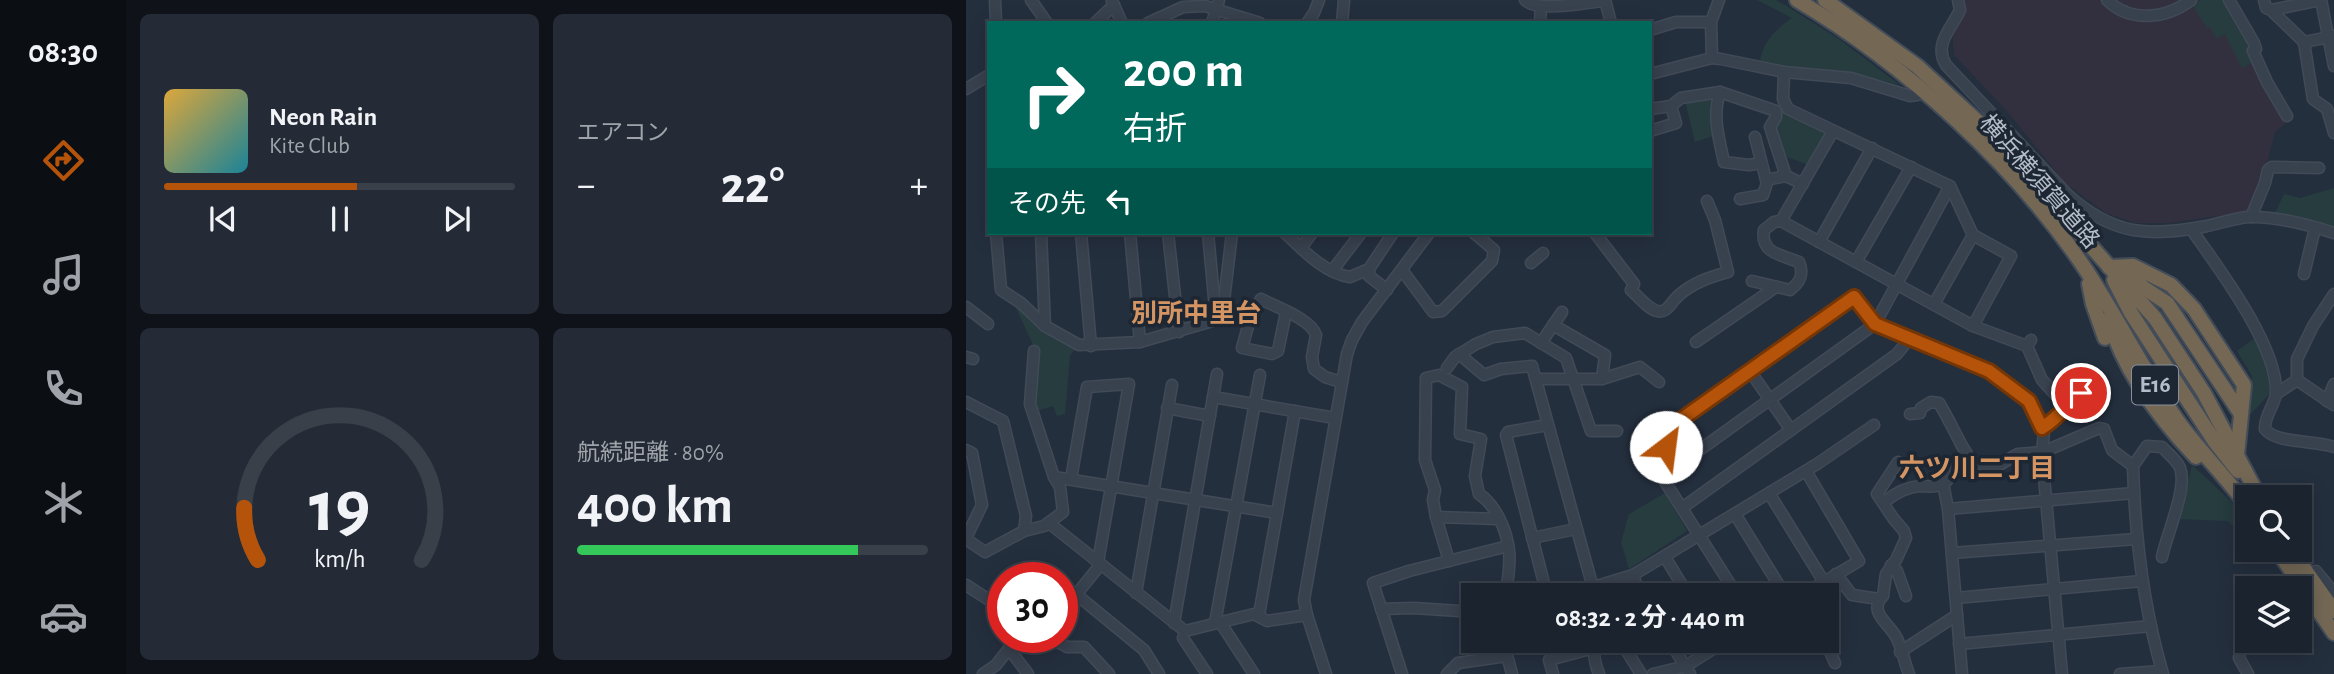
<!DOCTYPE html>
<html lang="ja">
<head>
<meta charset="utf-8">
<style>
	body { margin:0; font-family:"Alegreya Sans","Noto Sans JP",sans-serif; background:#242b36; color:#f1f3f6; height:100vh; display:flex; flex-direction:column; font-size:26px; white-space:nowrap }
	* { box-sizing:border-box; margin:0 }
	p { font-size:23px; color:#a0a4aa }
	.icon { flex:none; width:38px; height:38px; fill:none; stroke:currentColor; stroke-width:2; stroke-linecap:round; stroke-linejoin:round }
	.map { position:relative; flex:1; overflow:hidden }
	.details { display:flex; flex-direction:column; gap:14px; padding:14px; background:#0f1319; width:840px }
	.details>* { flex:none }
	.banner { position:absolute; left:21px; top:21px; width:665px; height:214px; border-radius:0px; box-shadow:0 4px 18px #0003,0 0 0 2px #39404a; background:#00695c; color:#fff; overflow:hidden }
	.buttons { position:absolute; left:1269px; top:485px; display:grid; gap:14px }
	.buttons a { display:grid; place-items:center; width:77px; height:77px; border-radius:0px; background:#1b232e; box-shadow:0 4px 18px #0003,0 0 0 2px #39404a; font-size:35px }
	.speed { position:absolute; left:21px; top:562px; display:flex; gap:14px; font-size:35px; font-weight:700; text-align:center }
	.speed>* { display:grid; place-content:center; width:91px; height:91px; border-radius:50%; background:#1b232e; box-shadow:0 4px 18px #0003,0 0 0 2px #39404a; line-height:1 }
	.speed .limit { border:10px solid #d22; background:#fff; color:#111 }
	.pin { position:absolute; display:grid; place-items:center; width:60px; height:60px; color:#fff; margin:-30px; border:4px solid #fff; border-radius:50%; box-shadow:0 2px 7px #0007 }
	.me { position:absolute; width:77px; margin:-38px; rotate:30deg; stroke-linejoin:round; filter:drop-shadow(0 0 5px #0008) }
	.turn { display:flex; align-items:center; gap:24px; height:147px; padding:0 21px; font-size:32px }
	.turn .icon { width:91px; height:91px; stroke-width:2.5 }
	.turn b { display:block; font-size:49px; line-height:60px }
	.then { display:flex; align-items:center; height:66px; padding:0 21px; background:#0003; gap:14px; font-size:26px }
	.big { font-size:52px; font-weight:700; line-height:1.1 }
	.details .tile { flex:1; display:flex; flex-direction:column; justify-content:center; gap:10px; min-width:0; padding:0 24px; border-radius:10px; background:#242b36 }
	.details .dial { align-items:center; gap:0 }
	.dial svg { height:182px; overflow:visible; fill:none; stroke:#39404a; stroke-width:7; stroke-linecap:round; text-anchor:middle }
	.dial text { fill:#f1f3f6; stroke:none }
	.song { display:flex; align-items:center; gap:21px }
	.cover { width:84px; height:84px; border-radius:10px; background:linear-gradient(135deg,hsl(40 70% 55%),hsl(190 70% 35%)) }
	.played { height:7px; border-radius:4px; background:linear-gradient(90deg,#b45309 55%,#39404a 55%) }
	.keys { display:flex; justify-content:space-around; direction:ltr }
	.heat { display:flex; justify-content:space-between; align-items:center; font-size:38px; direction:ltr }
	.charge { height:10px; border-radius:5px; background:linear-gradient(90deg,#34c759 80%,#39404a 0) }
	.details .tiles { flex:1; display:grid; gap:14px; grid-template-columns:repeat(2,1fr) }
	.trip { position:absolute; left:495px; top:583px; width:378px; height:70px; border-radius:0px; background:#1b232e; box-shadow:0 4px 18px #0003,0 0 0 2px #39404a; font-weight:700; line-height:70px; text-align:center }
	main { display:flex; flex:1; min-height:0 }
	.dock { display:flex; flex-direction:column; width:126px; justify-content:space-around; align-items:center; background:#0b0e12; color:#a0a4aa }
	.dock .icon { width:49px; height:49px }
	.dock .active { color:#b45309 }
	.dock b { font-size:32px; color:#f1f3f6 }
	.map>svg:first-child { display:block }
	.medical { fill:#32303f }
	.green { fill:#263c3f }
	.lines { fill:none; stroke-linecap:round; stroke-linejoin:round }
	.minor-casing { stroke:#414a57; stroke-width:13 }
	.highway-casing { stroke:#434c59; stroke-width:18 }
	.minor { stroke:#38414e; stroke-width:10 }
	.highway { stroke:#746855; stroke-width:14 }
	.route-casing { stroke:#753606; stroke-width:18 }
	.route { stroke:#b45309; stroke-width:12 }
	.labels { text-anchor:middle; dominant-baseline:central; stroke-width:7; stroke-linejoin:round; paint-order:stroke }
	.shield { fill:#1d2633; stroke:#878f9c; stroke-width:2 }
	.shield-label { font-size:23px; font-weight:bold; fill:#b4bcc9 }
	.street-label { font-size:24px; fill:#b4bcc9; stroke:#1d2633 }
	.neighbourhood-label { font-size:26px; font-weight:bold; fill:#d59563; stroke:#1d2633 }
</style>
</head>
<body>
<main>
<nav class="dock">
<b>08:30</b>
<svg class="icon active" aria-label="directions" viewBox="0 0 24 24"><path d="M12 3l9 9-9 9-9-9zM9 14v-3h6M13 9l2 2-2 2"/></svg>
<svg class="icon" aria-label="music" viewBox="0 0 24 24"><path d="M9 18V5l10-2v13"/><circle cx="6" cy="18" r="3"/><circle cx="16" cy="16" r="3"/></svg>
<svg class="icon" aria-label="phone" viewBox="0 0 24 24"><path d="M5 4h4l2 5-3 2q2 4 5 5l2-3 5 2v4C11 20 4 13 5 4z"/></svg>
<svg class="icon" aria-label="climate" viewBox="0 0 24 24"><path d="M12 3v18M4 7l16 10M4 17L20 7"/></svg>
<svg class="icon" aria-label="car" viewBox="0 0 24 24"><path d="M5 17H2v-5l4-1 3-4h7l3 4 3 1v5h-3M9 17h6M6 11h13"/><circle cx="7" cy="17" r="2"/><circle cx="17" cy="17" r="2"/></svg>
</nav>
<section class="details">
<div class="tiles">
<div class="tile">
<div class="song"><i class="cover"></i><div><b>Neon Rain</b><p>Kite Club</p></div></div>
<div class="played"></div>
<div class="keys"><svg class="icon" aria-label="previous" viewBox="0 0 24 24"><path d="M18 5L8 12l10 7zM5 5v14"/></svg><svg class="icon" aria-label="pause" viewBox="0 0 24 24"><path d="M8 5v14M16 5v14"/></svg><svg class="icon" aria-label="next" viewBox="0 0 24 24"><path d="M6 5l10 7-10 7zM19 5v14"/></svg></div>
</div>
<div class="tile"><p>エアコン</p>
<div class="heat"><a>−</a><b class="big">22°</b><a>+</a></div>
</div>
<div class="tile dial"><svg viewBox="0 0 100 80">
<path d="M14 69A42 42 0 1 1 86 69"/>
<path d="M14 69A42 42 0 0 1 8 46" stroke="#b45309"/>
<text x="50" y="56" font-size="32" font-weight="700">19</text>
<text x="50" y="72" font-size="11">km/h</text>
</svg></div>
<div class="tile"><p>航続距離 · 80%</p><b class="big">400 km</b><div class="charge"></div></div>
</div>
</section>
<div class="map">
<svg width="1368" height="674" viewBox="0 0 1368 674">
	<rect width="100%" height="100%" fill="#242f3e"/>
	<!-- medical -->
	<path class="medical" d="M 998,0 L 1260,0 L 1320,123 L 1309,132 L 1296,183 L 1281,212 L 1203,223 L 1169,223 L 1140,213 L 1100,184 L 1040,110 L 988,55 L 986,31 L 1000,10 Z"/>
	<!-- green -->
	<g class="green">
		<path d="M 791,0 L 810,0 L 819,5 L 873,39 L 934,85 L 897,76 L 794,62 C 796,42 810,29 826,18 Z"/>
		<path d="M 1235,0 L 1260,0 L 1285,44 L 1289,61 L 1276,68 L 1259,34 L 1250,39 L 1244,27 L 1241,28 L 1227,6 Z"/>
		<path d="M 747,95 L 747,136 L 729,142 L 719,101 Z"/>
		<path d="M 818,110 L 862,132 L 843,165 L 818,156 C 812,140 802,123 818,110 Z"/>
		<path d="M 1368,188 L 1368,228 L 1308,215 L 1318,194 L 1334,198 Z"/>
		<path d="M 48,304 L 75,330 L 110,348 L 104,356 L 99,414 L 91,416 L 87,406 L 71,411 L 68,404 L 70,351 Z"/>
		<path d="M 1289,338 L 1302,364 L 1304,393 L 1282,417 L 1286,376 L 1271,351 Z"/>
		<path d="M 1226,465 L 1267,503 L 1281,525 L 1281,542 L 1262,521 L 1213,519 Z"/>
		<path d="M 699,493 L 721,531 L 663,569 L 655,542 L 663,514 Z"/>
	</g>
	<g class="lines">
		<defs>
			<g id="minor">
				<path d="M 29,0 L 30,23"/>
				<path d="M 65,0 L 81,23"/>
				<path d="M 559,0 C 572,13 620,2 639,1"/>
				<path d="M 639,0 L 645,23"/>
				<path d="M 992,0 L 994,10 C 986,28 967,44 980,65 L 1101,194 C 1147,236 1183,237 1241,226 C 1255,223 1269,218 1283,217 C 1310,216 1343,225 1368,233"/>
				<path d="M 1141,0 C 1164,23 1200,19 1225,0"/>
				<path d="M 1263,0 L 1288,43 L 1290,49 L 1287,51 L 1301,82 L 1321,116"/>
				<path d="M 1298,0 L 1300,8 L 1305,10 L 1338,42 L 1347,99 L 1361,109 L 1368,133"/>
				<path d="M 146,1 L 156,23"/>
				<path d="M 1305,10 L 1355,0 L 1368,66"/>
				<path d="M 129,23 L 148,5"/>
				<path d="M 182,23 L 217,7 L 239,6 L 294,23"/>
				<path d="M 246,23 L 253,0"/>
				<path d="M 341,23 L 348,13 L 353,0"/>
				<path d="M 376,23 L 378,0"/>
				<path d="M 574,23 L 575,7"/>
				<path d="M 684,30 L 710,22 L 745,22"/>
				<path d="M 1338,42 L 1368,36"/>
				<path d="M 746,58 L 745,22 L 753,0"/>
				<path d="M 818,72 L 817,99 L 822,109 L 984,186 L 1007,235 L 1045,256 L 1007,326"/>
				<path d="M 684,74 L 746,58 L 755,59 L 818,72 L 885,78 L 944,96 L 951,95"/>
				<path d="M 0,89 L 23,75"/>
				<path d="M 684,109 L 705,106 L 715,98 L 754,92"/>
				<path d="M 684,131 L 710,123 L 705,106"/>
				<path d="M 789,137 L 800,180 L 820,176"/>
				<path d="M 795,163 L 783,165 L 758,162 C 753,139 746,116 754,92 L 810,111 L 810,117 L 804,127 L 820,176 L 837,184"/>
				<path d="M 774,199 L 797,195 L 802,180"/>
				<path d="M 1285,217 L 1299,183 L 1302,170 L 1306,167 L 1353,168"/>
				<path d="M 815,221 L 1007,326 L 1061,346"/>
				<path d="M 1225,229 C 1251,266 1312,346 1310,393 C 1309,405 1298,416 1299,429 C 1310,444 1350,440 1368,447"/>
				<path d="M 30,233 L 35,290 L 55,303 L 79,326 L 113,345 L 174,342 L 250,320 L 257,309 L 266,233"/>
				<path d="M 75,233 L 79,326"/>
				<path d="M 115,233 L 125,346"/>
				<path d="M 164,233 L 174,342"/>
				<path d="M 202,233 L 213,332"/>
				<path d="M 242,233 L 250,319"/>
				<path d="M 319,233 C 337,250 358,273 384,277 L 403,269 L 427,233"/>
				<path d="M 629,233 L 668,284 L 665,290 C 672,296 682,309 691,311 C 701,314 705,302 712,296 C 726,283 744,277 762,272 L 749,220 L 741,201"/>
				<path d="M 853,242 L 906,148"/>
				<path d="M 335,248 L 346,233"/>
				<path d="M 890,262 L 945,167"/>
				<path d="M 565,263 L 577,253"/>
				<path d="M 403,269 L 403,276 L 421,290"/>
				<path d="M 436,270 L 467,312 L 476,311 L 526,261 L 528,250 L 508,233"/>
				<path d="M 366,271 L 395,233"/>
				<path d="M 1338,274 L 1349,228"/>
				<path d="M 786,281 L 824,290 C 835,282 838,274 833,262 C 815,255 794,253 798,230 L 808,222 L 815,221 L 867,131"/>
				<path d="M 968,304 L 1007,235"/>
				<path d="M 0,307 L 22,324"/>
				<path d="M 320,312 L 312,351 L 306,354 L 276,348 L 284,319 L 295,299 C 310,307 345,319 350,335 L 346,357 L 348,369 L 359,377 L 375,382"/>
				<path d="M 587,325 L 639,355 L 636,379"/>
				<path d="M 1065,340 L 1061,346 L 1076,380 L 1100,406"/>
				<path d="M 730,342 L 810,287"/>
				<path d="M 575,343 L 596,312"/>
				<path d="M 493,354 L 518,375 L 535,369 L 566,366 L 629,595"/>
				<path d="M 0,357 L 7,359"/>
				<path d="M 481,368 L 489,357 L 510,344 L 527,337 L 559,333 L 600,358 L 625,431 L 651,431"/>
				<path d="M 784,371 L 825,430"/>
				<path d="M 571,379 L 636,379 L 674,367 L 693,382"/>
				<path d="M 1331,380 L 1331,359 L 1347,326 L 1368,294"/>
				<path d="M 1310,394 L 1331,380 L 1368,405"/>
				<path d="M 247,397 L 369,418"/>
				<path d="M 1361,401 L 1368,384"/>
				<path d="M 0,402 L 37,421 L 60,516 L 58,531"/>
				<path d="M 201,408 L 244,416"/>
				<path d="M 944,414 L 954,413 L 955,408 L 965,402 L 973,403 C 981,416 986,427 993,440 C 996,448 1002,452 1003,461"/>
				<path d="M 581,425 L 542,432 L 540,435 L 581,595"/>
				<path d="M 1077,428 C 1095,416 1109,398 1126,383"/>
				<path d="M 0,450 L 6,453 L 16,505 L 0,538"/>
				<path d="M 932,462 L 911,494 L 927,518 L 938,531 L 940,538 L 930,560 L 920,574 L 917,596 C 902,611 921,622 929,635 C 936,646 938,662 943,674"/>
				<path d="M 1167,466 L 1181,446 L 1196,447 C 1202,454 1211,460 1214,468 C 1222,488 1200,536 1196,557"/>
				<path d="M 88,477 L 311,513"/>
				<path d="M 696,477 L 909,324 L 984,186"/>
				<path d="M 105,479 L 121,387 L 163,384 L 132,562"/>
				<path d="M 977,483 L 982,509 L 996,674"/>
				<path d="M 803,493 L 858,582"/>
				<path d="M 918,502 C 928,494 941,487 954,486 C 962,486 969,488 977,484 C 987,478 988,465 998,458 L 1018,465 L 1033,465 L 1052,454 L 1077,452 L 1133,428 L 1138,429 L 1146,450 L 1167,466 C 1169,537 1177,606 1197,674"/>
				<path d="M 716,508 L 931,354 L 944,338"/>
				<path d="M 982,509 L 1168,493"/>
				<path d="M 769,514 L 819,595"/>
				<path d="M 470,517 L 532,519"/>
				<path d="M 83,523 L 219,631 L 288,614 L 301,621 L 341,615"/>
				<path d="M 566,538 L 610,529"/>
				<path d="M 0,539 L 19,552 L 58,531 L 78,526 L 97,512 L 94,487 L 88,477 L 64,404 L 68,351"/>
				<path d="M 986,553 L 1170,539"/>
				<path d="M 699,557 L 722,595"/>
				<path d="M 483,561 L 470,517 L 467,500 L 469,490 L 459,460 L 460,378 L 473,375 L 496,387 L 494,434 L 515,439 L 509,476 L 513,494 C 530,505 541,531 543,551 C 545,565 541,581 540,595"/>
				<path d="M 925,565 L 931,571 L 940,596"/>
				<path d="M 1350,571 L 1368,593"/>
				<path d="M 870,574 L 886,595 L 913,599"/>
				<path d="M 667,575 L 674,595"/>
				<path d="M 0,585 L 37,609"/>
				<path d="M 1281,590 L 1273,658 L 1282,674"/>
				<path d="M 170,593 L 206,385"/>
				<path d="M 111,595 L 178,650 L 193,674"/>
				<path d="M 601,595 L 667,575 L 851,464 L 908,425"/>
				<path d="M 771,595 L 696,477 L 694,467 L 706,426 L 888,297 L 909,324 L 1023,371 L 1063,401 L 1078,431 L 1076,455 L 1096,674"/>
				<path d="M 836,595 L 893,561 L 840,471"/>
				<path d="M 990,598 L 1176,581"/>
				<path d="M 415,609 L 448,608 L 508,612"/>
				<path d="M 96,612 L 135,564"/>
				<path d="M 293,615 L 329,411"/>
				<path d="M 254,622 L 288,674"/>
				<path d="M 208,623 L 251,374"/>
				<path d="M 249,623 L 294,375"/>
				<path d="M 83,637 L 101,647 L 118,647 L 143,674"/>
				<path d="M 217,638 L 241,674"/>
				<path d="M 537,640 L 546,674"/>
				<path d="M 630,640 C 626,650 629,665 633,674"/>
				<path d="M 654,640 L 675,674"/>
				<path d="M 703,640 L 724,674"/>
				<path d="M 859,640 L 869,663"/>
				<path d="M 993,644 L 1185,626"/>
				<path d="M 44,650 L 62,674"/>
				<path d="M 934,652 L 991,615"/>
				<path d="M 17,674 L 30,665 L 52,637"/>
				<path d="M 360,674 L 341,615 L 338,600 L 381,354 L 386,340 L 396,322 L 463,233"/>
				<path d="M 436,674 L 407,583 L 443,571 L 542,546"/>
				<path d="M 481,674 L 492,663 L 541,656"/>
				<path d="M 587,674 L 583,660 L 628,648"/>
				<path d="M 687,674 L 720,666 L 761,640"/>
				<path d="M 1154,674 L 1196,671"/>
			</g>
			<g id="highway">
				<path d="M 831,0 C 939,64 1050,165 1120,270 C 1152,319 1178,371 1211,420 C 1232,450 1260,476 1281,506"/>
				<path d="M 859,0 L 951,66 L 1024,133 L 1189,318 L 1238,393 L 1293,497"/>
				<path d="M 1143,267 L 1167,266 L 1205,285 L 1228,309 L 1278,385 L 1271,455"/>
				<path d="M 1154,267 L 1178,288 L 1201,303 L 1275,414"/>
				<path d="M 1148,280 L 1165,313 L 1249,442 L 1272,471"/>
				<path d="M 1123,284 L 1127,304 L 1139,338"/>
				<path d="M 1143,319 C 1157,370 1194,419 1230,457"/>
				<path d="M 1311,550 L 1368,633"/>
				<path d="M 1325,550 L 1368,611"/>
			</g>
		</defs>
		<!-- minor casing -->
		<use href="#minor" class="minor-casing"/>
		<!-- highway casing -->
		<use href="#highway" class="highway-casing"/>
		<!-- minor -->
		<use href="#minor" class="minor"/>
		<!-- highway -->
		<use href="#highway" class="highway"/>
	</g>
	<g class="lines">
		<defs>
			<path id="route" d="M 700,447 L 706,426 L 888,297 L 909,324 L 1023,371 L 1063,401 L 1076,428 C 1092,418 1101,405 1115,393"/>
		</defs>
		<!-- route casing -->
		<use href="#route" class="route-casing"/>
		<!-- route -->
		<use href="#route" class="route"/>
	</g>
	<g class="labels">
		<!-- shield labels -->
		<rect class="shield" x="1166" y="365.5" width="46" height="39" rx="5"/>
		<g class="shield-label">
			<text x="1189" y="385">E16</text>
		</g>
		<!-- street labels -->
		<g class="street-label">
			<text transform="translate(1073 182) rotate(49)">横浜横須賀道路</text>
		</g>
		<!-- neighbourhood labels -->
		<g class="neighbourhood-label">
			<text x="230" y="314">別所中里台</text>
			<text x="1011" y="469">六ツ川二丁目</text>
		</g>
	</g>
</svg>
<div class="buttons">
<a><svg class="icon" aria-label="search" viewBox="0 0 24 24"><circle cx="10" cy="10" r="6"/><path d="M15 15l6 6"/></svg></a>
<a><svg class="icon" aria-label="layers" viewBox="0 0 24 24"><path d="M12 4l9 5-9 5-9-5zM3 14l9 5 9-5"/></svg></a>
</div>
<div class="speed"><div class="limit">30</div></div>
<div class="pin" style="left:1115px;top:393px;background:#d93025"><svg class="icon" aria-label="arrive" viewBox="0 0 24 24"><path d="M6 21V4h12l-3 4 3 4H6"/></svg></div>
<svg class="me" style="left:700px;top:447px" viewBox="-20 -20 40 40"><circle r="19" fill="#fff"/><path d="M0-13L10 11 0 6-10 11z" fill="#b45309"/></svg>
<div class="trip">08:32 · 2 分 · 440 m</div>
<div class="banner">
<div class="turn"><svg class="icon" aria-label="right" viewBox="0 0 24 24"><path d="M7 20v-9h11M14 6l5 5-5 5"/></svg><div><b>200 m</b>右折</div></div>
<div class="then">その先<svg class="icon" aria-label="left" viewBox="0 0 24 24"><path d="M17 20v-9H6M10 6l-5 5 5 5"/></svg></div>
</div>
</div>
</main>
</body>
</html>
